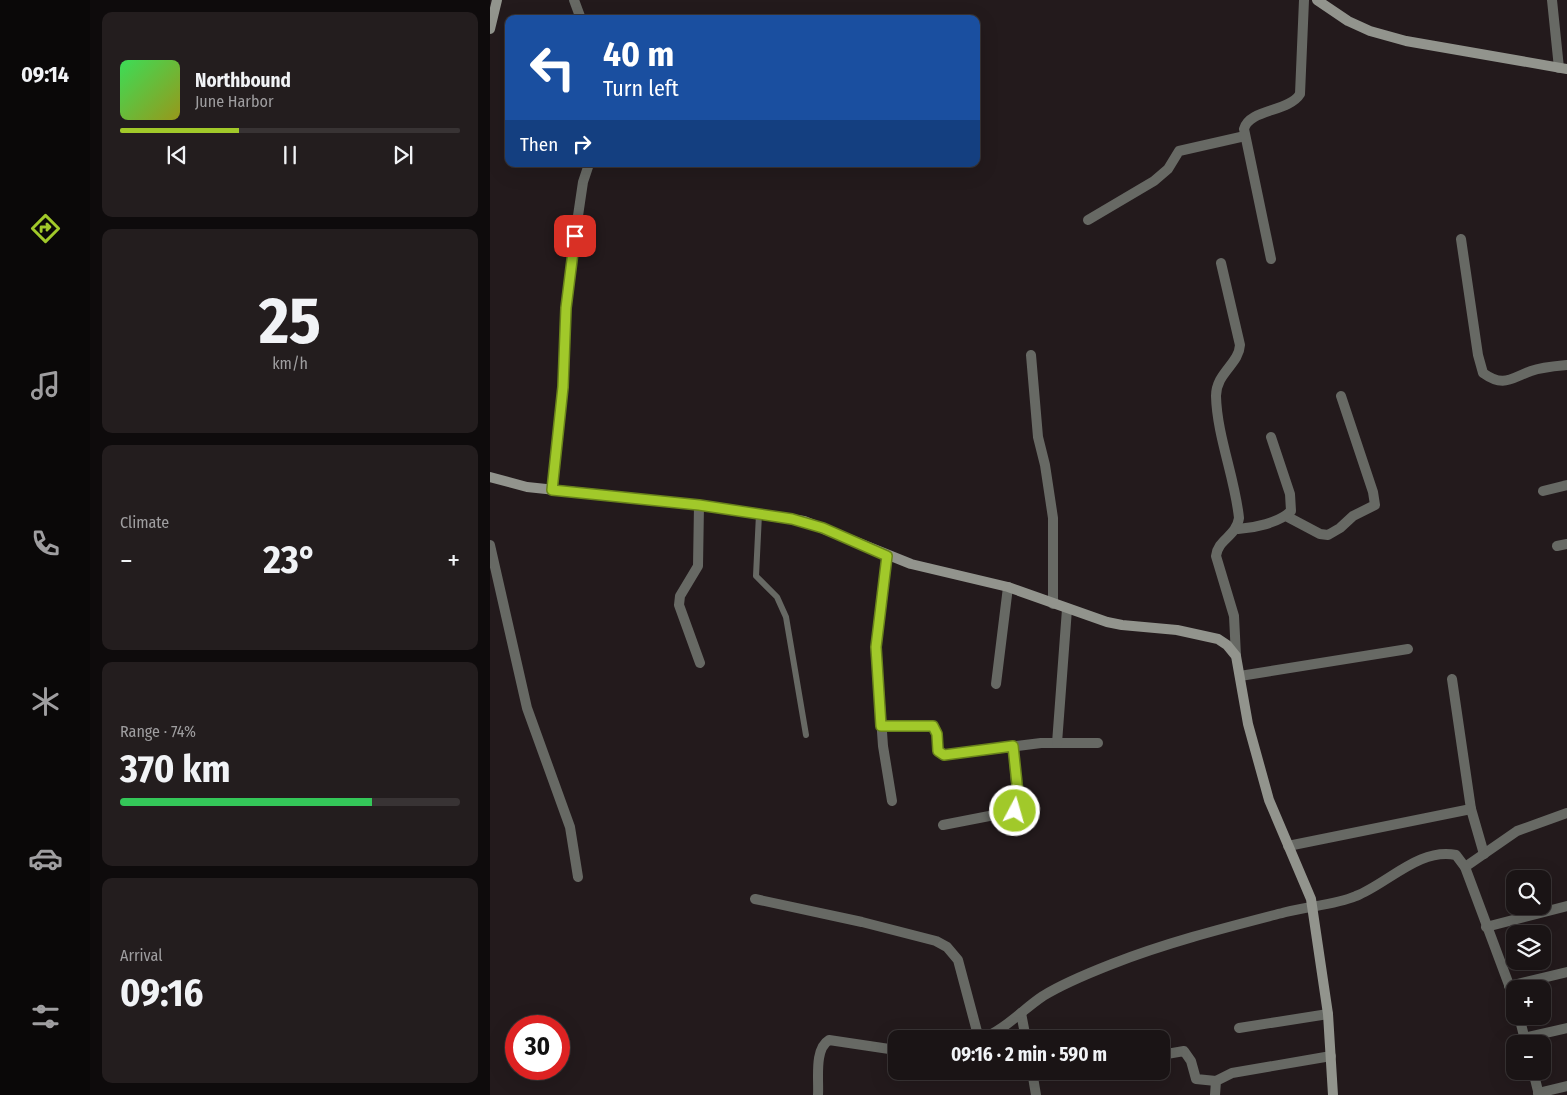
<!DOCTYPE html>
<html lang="en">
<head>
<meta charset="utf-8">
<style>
	body { margin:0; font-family:"Fira Sans Condensed",sans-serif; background:#231d1e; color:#f1f3f6; height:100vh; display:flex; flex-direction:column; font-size:19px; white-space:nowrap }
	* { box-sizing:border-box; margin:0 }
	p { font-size:16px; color:#9f9ea0 }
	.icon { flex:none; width:28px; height:28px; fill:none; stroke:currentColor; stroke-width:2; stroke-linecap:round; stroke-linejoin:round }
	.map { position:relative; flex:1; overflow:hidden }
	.drawer { display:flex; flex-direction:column; gap:12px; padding:12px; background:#0e0b0c; width:400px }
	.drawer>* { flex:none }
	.hud { position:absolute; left:15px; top:15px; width:475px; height:152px; border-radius:10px; box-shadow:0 5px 20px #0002,0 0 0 1px #383334; background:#1a4fa0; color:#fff; overflow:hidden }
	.buttons { position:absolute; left:1016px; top:870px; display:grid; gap:10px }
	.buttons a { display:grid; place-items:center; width:45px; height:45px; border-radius:10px; background:#1a1415; box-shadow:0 5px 20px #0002,0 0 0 1px #383334; font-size:25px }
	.speed { position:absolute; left:15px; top:1015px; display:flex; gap:10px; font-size:25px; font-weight:700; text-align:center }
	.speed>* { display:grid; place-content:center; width:65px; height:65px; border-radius:50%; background:#1a1415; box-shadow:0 5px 20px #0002,0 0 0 1px #383334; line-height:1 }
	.speed .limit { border:8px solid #d22; background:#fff; color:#111 }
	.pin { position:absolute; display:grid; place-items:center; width:42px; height:42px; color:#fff; margin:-21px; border-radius:10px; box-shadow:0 2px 8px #0006 }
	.me { position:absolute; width:55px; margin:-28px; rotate:6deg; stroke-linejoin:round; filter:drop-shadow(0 0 4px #0008) }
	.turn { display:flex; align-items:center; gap:18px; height:105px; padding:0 15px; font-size:22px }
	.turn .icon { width:65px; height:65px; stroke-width:2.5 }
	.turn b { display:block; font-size:35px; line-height:42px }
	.then { display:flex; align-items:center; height:48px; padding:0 15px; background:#0003; gap:10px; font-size:19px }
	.big { font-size:38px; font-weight:700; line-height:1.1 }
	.drawer .card { flex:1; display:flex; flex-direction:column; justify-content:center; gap:8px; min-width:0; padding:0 18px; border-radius:10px; background:#231d1e }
	.drawer .dial { align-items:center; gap:0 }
	.dial b { font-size:65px; line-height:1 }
	.song { display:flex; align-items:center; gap:15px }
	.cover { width:60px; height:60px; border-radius:8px; background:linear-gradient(135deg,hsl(130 70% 55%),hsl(60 70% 35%)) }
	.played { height:5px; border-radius:2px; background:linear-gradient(90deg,#a1c92a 35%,#383334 35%) }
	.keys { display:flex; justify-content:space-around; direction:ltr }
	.heat { display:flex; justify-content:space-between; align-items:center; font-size:28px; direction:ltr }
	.charge { height:8px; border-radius:4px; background:linear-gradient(90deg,#34c759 74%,#383334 0) }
	.trip { position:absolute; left:398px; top:1030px; width:282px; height:50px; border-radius:10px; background:#1a1415; box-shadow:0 5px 20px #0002,0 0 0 1px #383334; font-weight:700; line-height:50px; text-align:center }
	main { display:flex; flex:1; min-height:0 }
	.tab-bar { display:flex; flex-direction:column; width:90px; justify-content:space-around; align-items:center; background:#0a0808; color:#9f9ea0 }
	.tab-bar .icon { width:35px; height:35px }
	.tab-bar .on { color:#a1c92a }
	.tab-bar b { font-size:22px; color:#f1f3f6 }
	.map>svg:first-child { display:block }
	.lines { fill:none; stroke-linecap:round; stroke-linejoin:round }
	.lane { stroke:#676964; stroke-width:6 }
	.street { stroke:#676964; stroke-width:10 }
	.secondary { stroke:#92948d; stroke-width:10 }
	.route-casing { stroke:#69831b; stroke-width:12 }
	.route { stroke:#a1c92a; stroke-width:9 }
</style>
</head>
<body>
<main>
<nav class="tab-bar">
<b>09:14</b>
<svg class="icon on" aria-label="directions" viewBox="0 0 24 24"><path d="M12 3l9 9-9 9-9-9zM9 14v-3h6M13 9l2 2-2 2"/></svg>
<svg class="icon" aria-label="music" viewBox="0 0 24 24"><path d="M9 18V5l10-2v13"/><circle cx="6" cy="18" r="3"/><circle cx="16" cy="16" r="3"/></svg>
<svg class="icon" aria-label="phone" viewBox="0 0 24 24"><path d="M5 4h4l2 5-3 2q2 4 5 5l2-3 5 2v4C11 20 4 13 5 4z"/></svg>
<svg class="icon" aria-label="climate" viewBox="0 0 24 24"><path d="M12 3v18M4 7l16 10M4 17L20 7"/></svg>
<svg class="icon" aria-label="car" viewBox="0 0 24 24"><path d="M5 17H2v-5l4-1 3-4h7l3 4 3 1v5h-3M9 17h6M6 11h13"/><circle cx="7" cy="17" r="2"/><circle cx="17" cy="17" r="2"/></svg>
<svg class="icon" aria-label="filters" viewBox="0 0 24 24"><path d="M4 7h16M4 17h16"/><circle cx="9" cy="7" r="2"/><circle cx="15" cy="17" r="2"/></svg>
</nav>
<section class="drawer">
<div class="card">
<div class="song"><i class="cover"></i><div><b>Northbound</b><p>June Harbor</p></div></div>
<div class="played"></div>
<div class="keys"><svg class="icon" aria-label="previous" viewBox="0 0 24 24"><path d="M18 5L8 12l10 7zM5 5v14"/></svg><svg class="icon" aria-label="pause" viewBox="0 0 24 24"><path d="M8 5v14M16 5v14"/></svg><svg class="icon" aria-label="next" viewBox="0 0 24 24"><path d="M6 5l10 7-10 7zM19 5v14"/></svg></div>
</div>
<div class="card dial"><b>25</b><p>km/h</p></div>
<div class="card"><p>Climate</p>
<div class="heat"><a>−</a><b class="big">23°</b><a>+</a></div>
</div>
<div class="card"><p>Range · 74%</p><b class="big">370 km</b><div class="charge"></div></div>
<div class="card"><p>Arrival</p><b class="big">09:16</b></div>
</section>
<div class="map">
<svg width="1077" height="1095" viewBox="0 0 1077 1095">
	<rect width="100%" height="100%" fill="#231a1c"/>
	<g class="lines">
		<!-- lane -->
		<g class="lane">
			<path d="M 62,490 L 73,387 L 76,308 L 85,236"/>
			<path d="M 269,514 L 266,576 L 287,597 L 296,617 L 316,735"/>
		</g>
		<!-- street -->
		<g class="street">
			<path d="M 84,0 L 91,19"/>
			<path d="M 1062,0 L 1069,68"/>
			<path d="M 598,220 L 664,181 L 678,169 L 689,151 L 755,136"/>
			<path d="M 85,236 L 93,182 L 99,164"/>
			<path d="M 971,239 L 988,355 L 993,373 C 1014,388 1021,378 1041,371 C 1052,367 1066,366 1077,365"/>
			<path d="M 781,259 L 754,129 C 759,109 799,112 810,94 L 814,0"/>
			<path d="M 731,263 L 750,345 C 749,364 726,373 726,396 C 727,436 745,478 749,518 C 746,537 728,539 726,556 L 744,616 L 746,656"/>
			<path d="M 541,355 L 548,437 L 555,465 L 563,518 L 563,604"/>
			<path d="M 1053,491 L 1077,485"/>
			<path d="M 209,505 L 208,566 L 190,596 L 189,605 L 210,663"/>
			<path d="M 796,516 L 830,534 L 838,535 L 850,528 L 863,516 L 885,505 L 883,492 L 851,396"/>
			<path d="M 748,529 C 764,528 789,523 801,511 L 800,494 L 781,437"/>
			<path d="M 0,545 L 37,708 L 80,827 L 88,877"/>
			<path d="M 1067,546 L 1077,544"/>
			<path d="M 397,556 L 386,647 L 393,746 L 402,801"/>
			<path d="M 750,676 L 918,649"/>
			<path d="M 506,684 L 518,587"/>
			<path d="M 391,726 L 443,726 L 447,734 L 448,751 L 454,755 L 551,743 L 608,743"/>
			<path d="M 567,743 L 577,609"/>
			<path d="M 981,809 L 994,854"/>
			<path d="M 453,825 L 525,811 L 528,808 L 523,746"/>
			<path d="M 798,846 L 981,809 L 962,679"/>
			<path d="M 975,867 L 1027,831 L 1077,813"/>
			<path d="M 265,899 L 372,922 L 446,941 L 457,947 L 468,960 L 489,1039"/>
			<path d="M 996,927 L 1077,906"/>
			<path d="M 1019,986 L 1077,972"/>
			<path d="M 531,1013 L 536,1039"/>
			<path d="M 1029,1016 L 1036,1044"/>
			<path d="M 749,1028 L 838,1014"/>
			<path d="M 1034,1038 L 1077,1028"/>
			<path d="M 491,1039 C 515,1030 532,1010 553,996 C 574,983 599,973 622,964 C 678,942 738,927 796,912 C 819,906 845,905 866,896 C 897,884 930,847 966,855 L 975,867 L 1025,1001"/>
			<path d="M 671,1055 L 694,1051 L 701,1061 L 706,1079 L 726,1081"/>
			<path d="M 542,1071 L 546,1095"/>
			<path d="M 1043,1071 L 1049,1095"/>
			<path d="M 1048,1093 L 1077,1086"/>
			<path d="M 328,1095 C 329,1079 324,1049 339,1040 L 406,1050"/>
			<path d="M 725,1095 L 726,1081 L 742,1073 L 841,1056"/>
		</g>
		<!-- secondary -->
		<g class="secondary">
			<path d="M 827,0 L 858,21 L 880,31 L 916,41 L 1077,69"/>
			<path d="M 0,29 L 7,0"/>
			<path d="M 0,477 L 37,487 L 209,505 L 314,521 L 421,564 L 518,587 L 617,622 L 632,625 L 687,630 L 728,639 L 737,645 L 746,656 L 758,724 L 779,800 L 821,899 L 838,1014 L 843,1095"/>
		</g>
	</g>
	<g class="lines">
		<defs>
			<path id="route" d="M 85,236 L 76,308 L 73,387 L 62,490 L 209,505 L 302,519 L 333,528 L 397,556 L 386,647 L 391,726 L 443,726 L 447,734 L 448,751 L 454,755 L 523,746 L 529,803 L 525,811"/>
		</defs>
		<!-- route casing -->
		<use href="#route" class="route-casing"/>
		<!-- route -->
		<use href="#route" class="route"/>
	</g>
</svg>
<div class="buttons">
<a><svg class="icon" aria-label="search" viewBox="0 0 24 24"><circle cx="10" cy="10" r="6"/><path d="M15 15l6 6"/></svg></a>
<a><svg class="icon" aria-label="layers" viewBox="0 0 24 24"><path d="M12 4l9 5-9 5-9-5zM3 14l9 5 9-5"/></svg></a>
<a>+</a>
<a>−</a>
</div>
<div class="speed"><div class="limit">30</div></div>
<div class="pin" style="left:85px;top:236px;background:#d93025"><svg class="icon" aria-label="arrive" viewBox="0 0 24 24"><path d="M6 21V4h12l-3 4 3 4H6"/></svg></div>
<svg class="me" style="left:525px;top:811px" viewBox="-20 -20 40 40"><circle r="17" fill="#a1c92a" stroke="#fff" stroke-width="3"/><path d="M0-11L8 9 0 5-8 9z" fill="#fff"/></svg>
<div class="trip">09:16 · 2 min · 590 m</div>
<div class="hud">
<div class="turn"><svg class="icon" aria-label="left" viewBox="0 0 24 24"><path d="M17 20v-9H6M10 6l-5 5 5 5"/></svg><div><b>40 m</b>Turn left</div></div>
<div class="then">Then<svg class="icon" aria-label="right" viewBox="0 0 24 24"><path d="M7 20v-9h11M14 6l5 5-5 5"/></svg></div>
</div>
</div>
</main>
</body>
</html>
